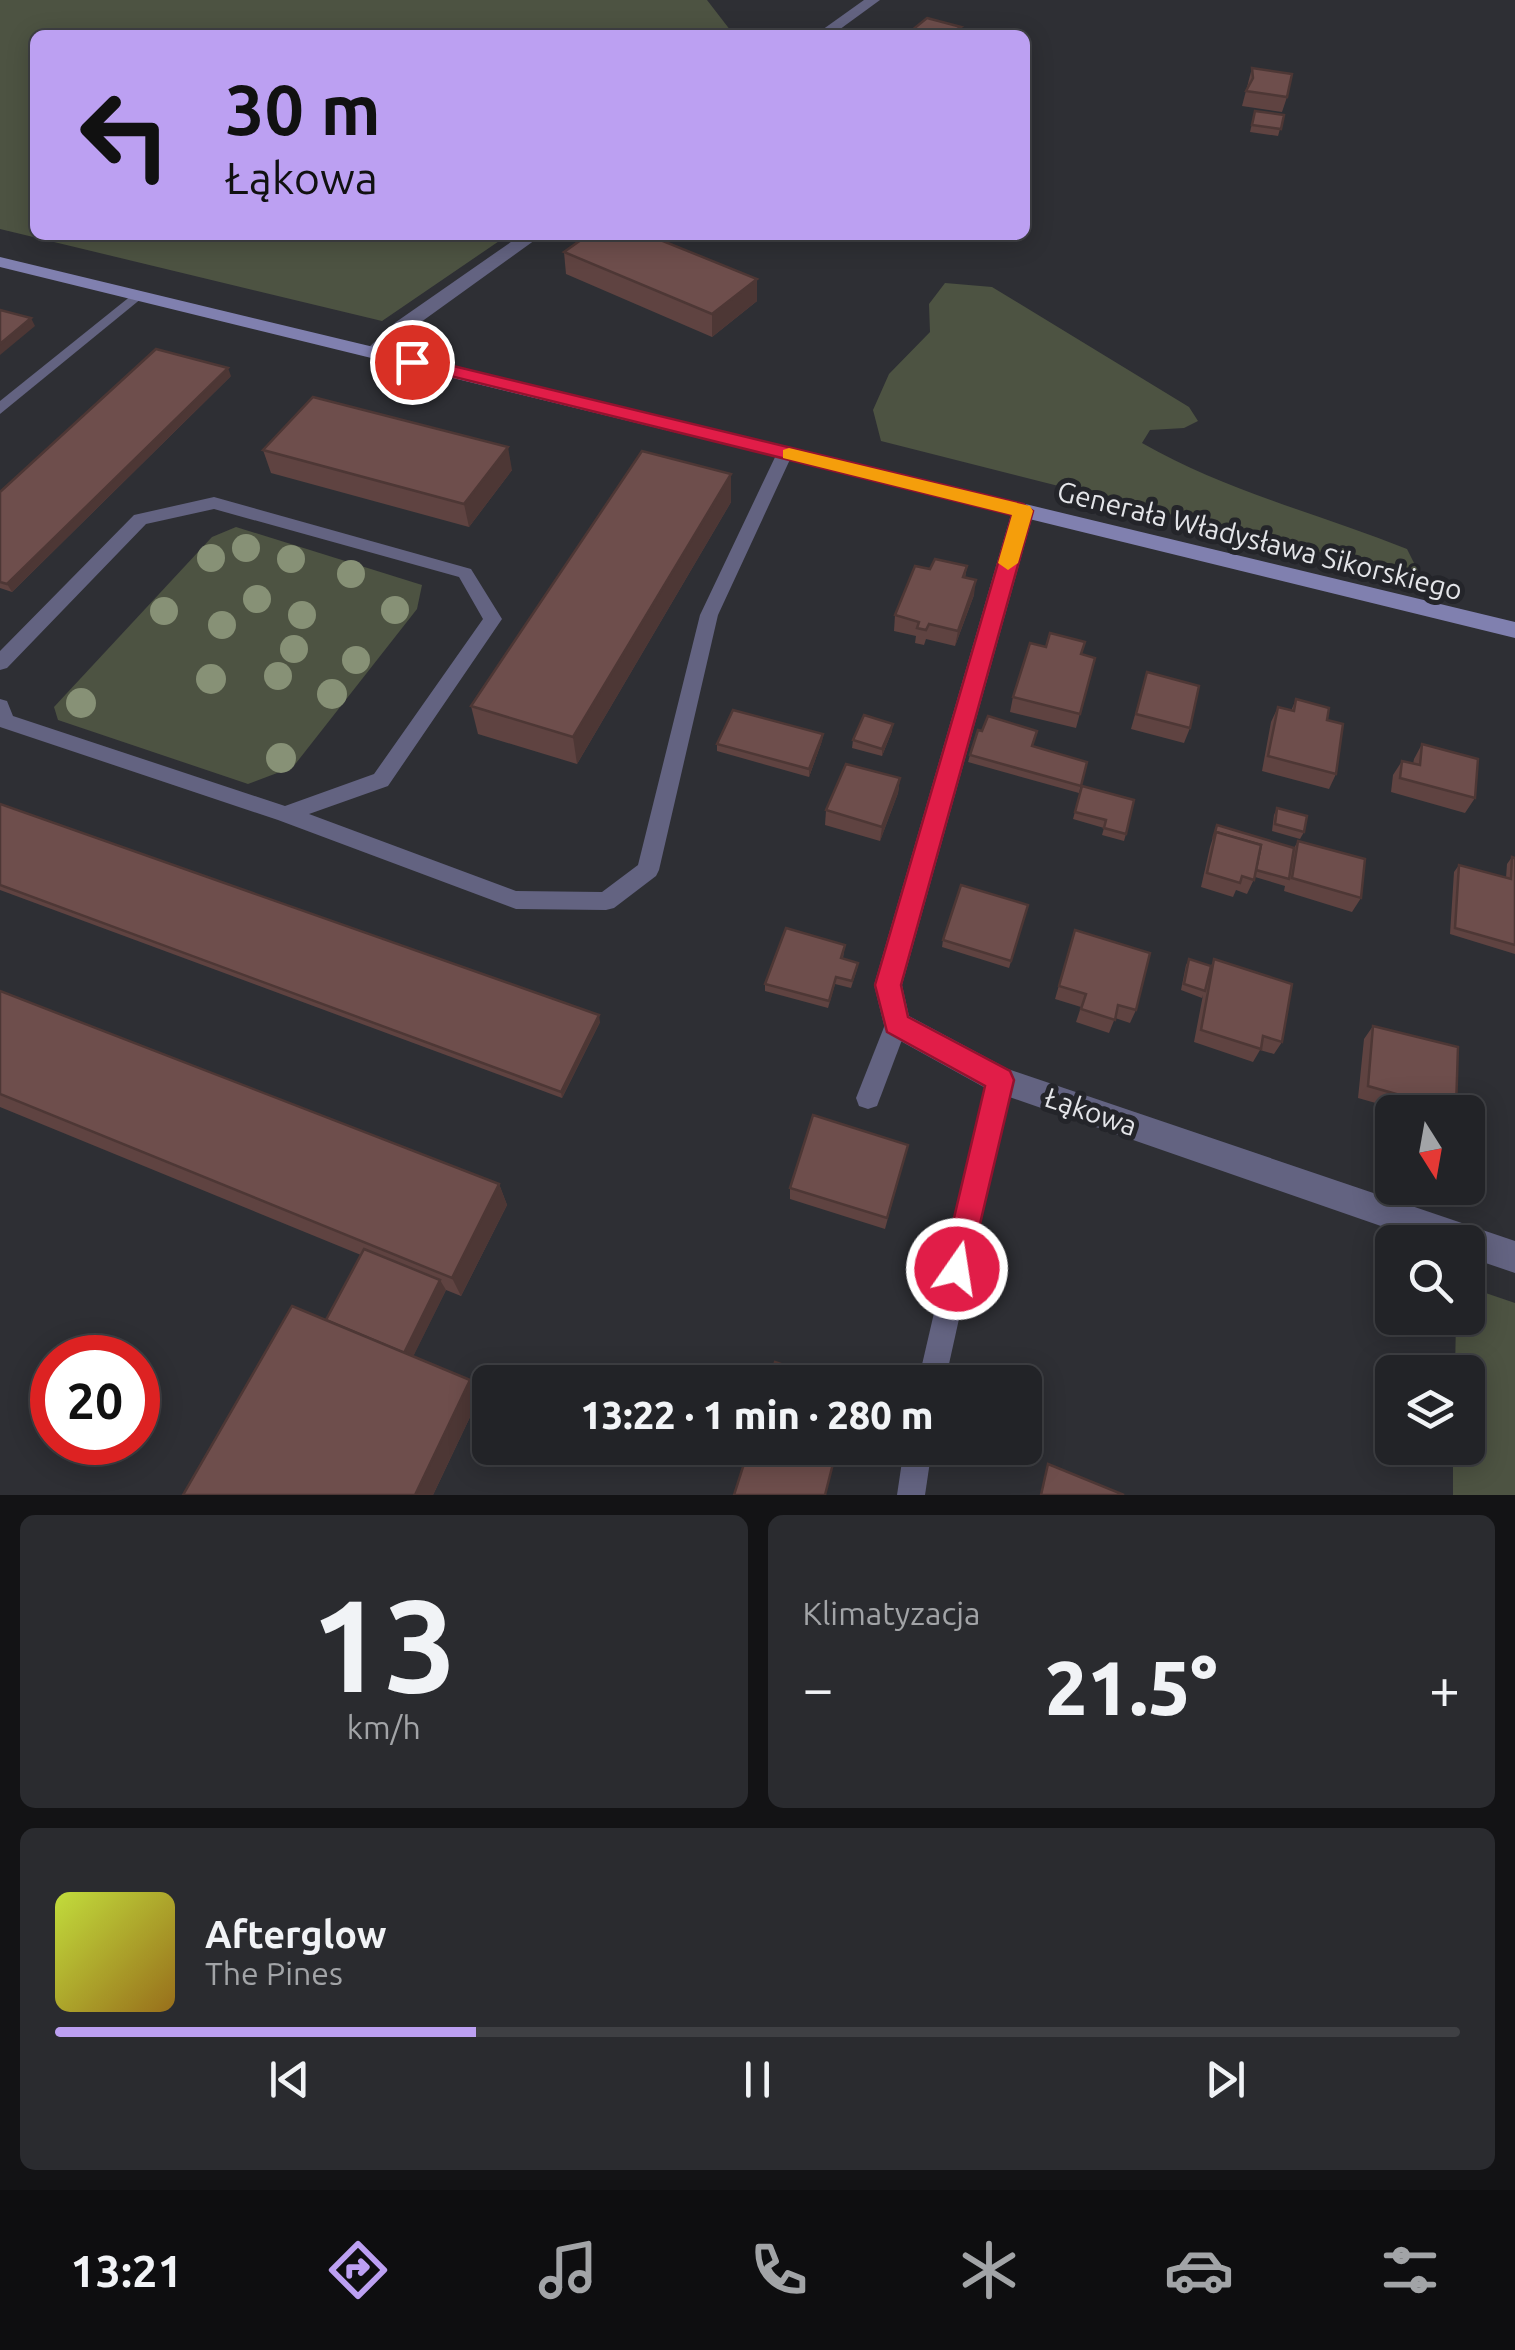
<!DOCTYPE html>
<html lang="pl">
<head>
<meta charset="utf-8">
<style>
	body { margin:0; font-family:Ubuntu,sans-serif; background:#2a2b2f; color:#f1f3f6; height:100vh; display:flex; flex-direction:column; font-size:38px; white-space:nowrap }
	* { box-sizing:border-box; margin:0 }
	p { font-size:32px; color:#a2a4a7 }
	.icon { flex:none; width:55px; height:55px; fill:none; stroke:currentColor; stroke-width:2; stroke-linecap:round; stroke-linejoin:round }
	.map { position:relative; height:1495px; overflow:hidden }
	.details { display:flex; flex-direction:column; gap:20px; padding:20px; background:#131315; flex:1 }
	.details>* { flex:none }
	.banner { position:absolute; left:30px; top:30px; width:1000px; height:210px; border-radius:15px; box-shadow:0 5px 25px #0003,0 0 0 2px #3f4044; background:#bca0f2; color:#111; overflow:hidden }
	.needle { width:65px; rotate:169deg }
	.buttons { position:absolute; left:1375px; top:1095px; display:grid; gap:20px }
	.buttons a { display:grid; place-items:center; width:110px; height:110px; border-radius:15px; background:#222327; box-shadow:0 5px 25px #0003,0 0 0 2px #3f4044; font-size:50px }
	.speed { position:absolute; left:30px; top:1335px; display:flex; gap:20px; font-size:50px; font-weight:700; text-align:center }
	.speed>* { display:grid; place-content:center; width:130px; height:130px; border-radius:50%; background:#222327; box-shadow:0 5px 25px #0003,0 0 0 2px #3f4044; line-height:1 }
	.speed .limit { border:15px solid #d22; background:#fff; color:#111 }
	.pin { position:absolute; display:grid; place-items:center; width:85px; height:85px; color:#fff; margin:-42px; border:5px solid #fff; border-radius:50%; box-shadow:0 2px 10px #0007 }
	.me { position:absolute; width:110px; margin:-55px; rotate:13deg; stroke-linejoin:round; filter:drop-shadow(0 0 8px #0008) }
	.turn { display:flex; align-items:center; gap:35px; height:210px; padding:0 30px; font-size:45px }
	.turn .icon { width:130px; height:130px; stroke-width:2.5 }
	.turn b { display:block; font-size:70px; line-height:85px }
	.big { font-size:75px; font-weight:800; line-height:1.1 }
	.details .widget { flex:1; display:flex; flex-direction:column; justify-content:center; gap:15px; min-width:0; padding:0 35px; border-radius:15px; background:#2a2b2f }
	.details .dial { align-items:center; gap:0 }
	.dial b { font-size:130px; line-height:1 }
	.song { display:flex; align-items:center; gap:30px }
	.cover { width:120px; height:120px; border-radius:15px; background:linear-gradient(135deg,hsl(70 70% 55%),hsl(40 70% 35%)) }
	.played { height:10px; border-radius:5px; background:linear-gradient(90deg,#bca0f2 30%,#3f4044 30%) }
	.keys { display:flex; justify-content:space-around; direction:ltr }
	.heat { display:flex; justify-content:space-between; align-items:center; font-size:55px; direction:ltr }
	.details .tiles { flex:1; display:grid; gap:20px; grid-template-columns:1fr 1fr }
	.widget:last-child { grid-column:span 2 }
	.trip { position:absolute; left:472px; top:1365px; width:570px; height:100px; border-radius:15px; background:#222327; box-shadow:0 5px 25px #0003,0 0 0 2px #3f4044; font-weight:800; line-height:100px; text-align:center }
	.tab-bar { display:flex; height:160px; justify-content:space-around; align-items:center; background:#0e0e10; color:#a2a4a7 }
	.tab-bar .icon { width:70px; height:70px }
	.tab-bar .current { color:#bca0f2 }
	.tab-bar b { font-size:45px; color:#f1f3f6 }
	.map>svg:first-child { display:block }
	.green { fill:#4d5342 }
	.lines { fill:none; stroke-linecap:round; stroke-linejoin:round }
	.lane { fill:#636381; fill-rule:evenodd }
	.street { fill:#636381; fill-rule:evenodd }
	.secondary { fill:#8080af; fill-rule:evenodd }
	.tree { fill:#879176 }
	.wall { fill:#5f4341 }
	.shaded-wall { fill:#4d3735 }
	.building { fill:#6e4e4c; stroke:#4d3735; stroke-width:2.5 }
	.route { fill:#e11d48; stroke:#92132f; stroke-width:2.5 }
	.slow { fill:#f59e0b }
	.labels { text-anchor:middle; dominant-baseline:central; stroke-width:10; stroke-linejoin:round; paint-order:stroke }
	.street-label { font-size:28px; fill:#e4e5e9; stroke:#24252a }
</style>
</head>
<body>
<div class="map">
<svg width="1515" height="1495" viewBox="0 0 1515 1495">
	<rect width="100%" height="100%" fill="#2e2f34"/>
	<!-- green -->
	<g class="green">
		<path d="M 0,0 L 707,0 L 734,35 L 35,35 L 35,235 L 508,235 L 382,321 L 0,229 Z"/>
		<path d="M 945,283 L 992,287 L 1189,407 L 1198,421 L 1184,428 L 1150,430 L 1142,443 C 1228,492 1317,513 1407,549 L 1421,577 L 1407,579 L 1394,571 L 881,441 L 873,410 L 889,374 L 930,332 L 929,304 Z"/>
		<path d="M 236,527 L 422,585 L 417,609 L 293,767 L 248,784 L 58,720 L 54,707 L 212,537 Z"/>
		<path d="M 1468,1287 L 1515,1303 L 1515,1495 L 1453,1495 L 1453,1448 L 1468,1448 L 1468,1372 L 1455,1372 L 1456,1318 L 1468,1318 Z"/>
	</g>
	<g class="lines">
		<!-- lane -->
		<g class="lane">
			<path d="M 137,291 L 144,295 L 142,298 L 0,414 L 0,401 Z"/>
			<path d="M 785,448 L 793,453 L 718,615 L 659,870 L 656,876 L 614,908 L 606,910 L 516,909 L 278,820 L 0,727 L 0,699 L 7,701 L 13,716 L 285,806 L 374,774 L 483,619 L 459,577 L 214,509 L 146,524 L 7,668 L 0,670 L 0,651 L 134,515 L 214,497 L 471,569 L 502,619 L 388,786 L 309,814 L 516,891 L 602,892 L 638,865 L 700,615 L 777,453 Z"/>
			<path d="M 896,1014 L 904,1017 L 908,1024 L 877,1106 L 868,1109 L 859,1106 L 856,1098 L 888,1017 Z"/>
			<path d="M 1000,1069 L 1008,1072 L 1012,1080 L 945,1382 L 918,1382 L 988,1080 L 992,1072 Z"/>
			<path d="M 904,1448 L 932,1448 L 925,1495 L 897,1495 Z"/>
		</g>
		<!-- street -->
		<g class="street">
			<path d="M 864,0 L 880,0 L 832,35 L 815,35 Z"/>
			<path d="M 521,235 L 542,235 L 410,330 L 382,356 L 368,356 L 368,348 L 396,322 Z"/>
			<path d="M 1023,504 L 1034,511 L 902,985 L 909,1016 L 1008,1069 L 1515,1241 L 1515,1273 L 1468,1257 L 1468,1242 L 1427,1242 L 989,1090 L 886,1033 L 874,985 L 1012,511 Z"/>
		</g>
		<!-- secondary -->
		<path class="secondary" d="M 0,257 L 1515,622 L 1515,638 L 0,267 Z"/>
	</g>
	<!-- trees -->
	<g class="tree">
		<circle cx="246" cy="548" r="14"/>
		<circle cx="211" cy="558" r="14"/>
		<circle cx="291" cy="559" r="14"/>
		<circle cx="351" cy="574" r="14"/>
		<circle cx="257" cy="599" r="14"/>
		<circle cx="395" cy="610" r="14"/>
		<circle cx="164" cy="611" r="14"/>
		<circle cx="302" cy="615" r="14"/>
		<circle cx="222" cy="625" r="14"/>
		<circle cx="294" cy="649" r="14"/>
		<circle cx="356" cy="660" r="14"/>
		<circle cx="278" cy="676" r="14"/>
		<circle cx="211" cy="679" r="15"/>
		<circle cx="332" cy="694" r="15"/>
		<circle cx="81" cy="703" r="15"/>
		<circle cx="281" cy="758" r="15"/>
	</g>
	<!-- wall -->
	<g class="wall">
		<path d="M 1252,68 L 1287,97 L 1282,112 L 1242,106 Z"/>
		<path d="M 1255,111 L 1284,115 L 1278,136 L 1250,132 Z"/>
		<path d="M 564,252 L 757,301 L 712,337 L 566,274 Z"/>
		<path d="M 231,376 L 12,592 L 0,588 L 0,492 Z"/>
		<path d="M 263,450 L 512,470 L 469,527 L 271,473 Z"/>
		<path d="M 731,474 L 731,502 L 577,764 L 478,734 L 471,706 Z"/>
		<path d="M 967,566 L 965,578 L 974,595 L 955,646 L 926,639 L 924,645 L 915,643 L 916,636 L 894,631 L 895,615 L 930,569 Z"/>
		<path d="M 1081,654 L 1095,658 L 1076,728 L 1010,712 L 1013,697 Z"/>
		<path d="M 1147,672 L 1190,728 L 1184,743 L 1131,729 Z"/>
		<path d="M 1296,699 L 1327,720 L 1336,774 L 1329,789 L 1262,771 L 1271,722 L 1278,707 L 1291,711 Z"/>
		<path d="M 892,731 L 882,756 L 852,748 L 853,740 Z"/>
		<path d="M 823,734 L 822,741 L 809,777 L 717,751 L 717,744 Z"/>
		<path d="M 1422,744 L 1475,798 L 1465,813 L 1391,792 L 1393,775 L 1402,761 L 1413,764 L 1414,759 Z"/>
		<path d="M 1032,747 L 1087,762 L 1079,793 L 968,762 L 970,755 Z"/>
		<path d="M 900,778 L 898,793 L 880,841 L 825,825 L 826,810 Z"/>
		<path d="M 1082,786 L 1126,834 L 1124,841 L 1102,835 L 1104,828 L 1073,819 Z"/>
		<path d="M 0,804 L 600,1022 L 562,1098 L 0,890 Z"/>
		<path d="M 1277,808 L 1304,832 L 1300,839 L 1272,831 L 1274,815 Z"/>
		<path d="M 1217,825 L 1294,848 L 1298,841 L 1361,898 L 1352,912 L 1284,891 L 1285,886 L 1255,877 L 1247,894 L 1236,890 L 1233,897 L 1201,887 L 1210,847 Z"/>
		<path d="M 1512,857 L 1515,858 L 1515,954 L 1450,934 L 1454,872 L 1459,865 L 1506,878 L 1507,864 Z"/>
		<path d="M 1028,905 L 1009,968 L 942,947 L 943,940 Z"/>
		<path d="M 1071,944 L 1136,1010 L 1130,1023 L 1115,1018 L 1109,1033 L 1076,1022 L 1081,1007 L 1055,999 Z"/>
		<path d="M 845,945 L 843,958 L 858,963 L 857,969 L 851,988 L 835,984 L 828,1008 L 765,991 L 765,984 Z"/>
		<path d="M 1189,959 L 1211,966 L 1214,959 L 1282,1042 L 1274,1054 L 1260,1050 L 1253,1062 L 1194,1042 L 1203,995 L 1202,998 L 1181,990 L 1186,965 Z"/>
		<path d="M 0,991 L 499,1184 L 507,1205 L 461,1296 L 446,1290 L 413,1356 L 470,1380 L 480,1396 L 433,1495 L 183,1495 L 326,1320 L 361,1255 L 0,1107 Z"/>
		<path d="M 1373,1026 L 1456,1108 L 1452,1112 L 1421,1112 L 1407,1108 L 1404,1111 L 1358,1098 L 1364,1039 Z"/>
		<path d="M 908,1145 L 885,1229 L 790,1199 L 790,1188 Z"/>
	</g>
	<!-- shaded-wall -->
	<g class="shaded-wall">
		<path d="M 961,27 L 960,35 L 947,35 Z"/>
		<path d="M 757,279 L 757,301 L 712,337 L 712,314 Z"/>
		<path d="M 31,318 L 35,326 L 0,355 L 0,344 Z"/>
		<path d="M 228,368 L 231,376 L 12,592 L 7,584 Z"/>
		<path d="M 508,447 L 512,470 L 469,527 L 464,504 Z"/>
		<path d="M 731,474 L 731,502 L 577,764 L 573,737 Z"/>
		<path d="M 976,580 L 974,595 L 955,646 L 958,631 Z"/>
		<path d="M 893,724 L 892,731 L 882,756 L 882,749 Z"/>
		<path d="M 823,734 L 822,741 L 809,777 L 809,769 Z"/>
		<path d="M 900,778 L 898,793 L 880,841 L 882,827 Z"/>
		<path d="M 599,1015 L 600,1022 L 562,1098 L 561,1092 Z"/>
		<path d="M 499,1184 L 507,1205 L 461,1296 L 452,1278 Z"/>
		<path d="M 440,1280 L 446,1290 L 408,1367 L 402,1357 Z"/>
		<path d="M 470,1380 L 480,1396 L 433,1495 L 415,1495 Z"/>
	</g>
	<!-- building -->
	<g class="building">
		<path d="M 927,18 L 961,27 L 947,35 L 906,35 Z"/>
		<path d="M 1252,68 L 1292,74 L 1287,97 L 1246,91 L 1253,78 Z"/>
		<path d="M 1255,111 L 1284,115 L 1281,129 L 1252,125 Z"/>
		<path d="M 588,235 L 648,235 L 757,279 L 712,314 L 564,252 Z"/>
		<path d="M 0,310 L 31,318 L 0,344 Z"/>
		<path d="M 156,349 L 228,368 L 7,584 L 0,582 L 0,492 Z"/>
		<path d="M 313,397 L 508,447 L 464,504 L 263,450 Z"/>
		<path d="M 642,451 L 731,474 L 573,737 L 471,706 Z"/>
		<path d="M 935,559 L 967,566 L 963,577 L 976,580 L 958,631 L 929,624 L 926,630 L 917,628 L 919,622 L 895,615 L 915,566 L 930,569 Z"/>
		<path d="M 1050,633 L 1085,642 L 1081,654 L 1095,658 L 1080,714 L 1013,697 L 1030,643 L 1046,647 Z"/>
		<path d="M 1147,672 L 1199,686 L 1190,728 L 1136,714 Z"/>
		<path d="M 1296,699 L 1329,708 L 1327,720 L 1343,724 L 1336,774 L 1268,756 L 1278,707 L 1294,711 Z"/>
		<path d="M 733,710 L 823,734 L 809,769 L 717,744 Z"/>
		<path d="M 864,715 L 893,724 L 882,749 L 853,740 Z"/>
		<path d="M 988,716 L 1037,731 L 1032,746 L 1087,762 L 1081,786 L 970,755 L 978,730 L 982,731 Z"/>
		<path d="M 1422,744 L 1478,759 L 1475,798 L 1400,778 L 1402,761 L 1420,765 Z"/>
		<path d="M 846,764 L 900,778 L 882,827 L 826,810 Z"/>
		<path d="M 1082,786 L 1134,800 L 1126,834 L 1104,828 L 1106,820 L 1075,812 Z"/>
		<path d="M 0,804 L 599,1015 L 561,1092 L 0,885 Z"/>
		<path d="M 1277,808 L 1307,816 L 1304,832 L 1275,824 Z"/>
		<path d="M 1217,825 L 1294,848 L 1289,879 L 1256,870 L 1261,845 L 1216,832 L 1213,839 Z"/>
		<path d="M 1216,832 L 1261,845 L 1254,880 L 1242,876 L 1240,883 L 1207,873 Z"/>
		<path d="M 1298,841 L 1365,859 L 1361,898 L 1292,878 Z"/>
		<path d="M 1512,857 L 1515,858 L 1515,945 L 1455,928 L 1459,865 L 1511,879 Z"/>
		<path d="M 961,885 L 1028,905 L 1011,961 L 943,940 Z"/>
		<path d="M 786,928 L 845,945 L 841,958 L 858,963 L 852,981 L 836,977 L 829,1001 L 765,984 Z"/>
		<path d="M 1075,930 L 1150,953 L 1136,1010 L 1118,1005 L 1115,1020 L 1081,1009 L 1086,994 L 1059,986 Z"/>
		<path d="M 1189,959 L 1211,966 L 1205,991 L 1184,984 Z"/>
		<path d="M 1214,959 L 1292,984 L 1282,1042 L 1263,1036 L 1261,1049 L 1201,1030 Z"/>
		<path d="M 0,991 L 499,1184 L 452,1278 L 0,1094 Z"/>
		<path d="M 1373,1026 L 1458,1047 L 1456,1108 L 1414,1095 L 1414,1099 L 1368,1086 Z"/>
		<path d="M 813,1115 L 908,1145 L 887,1218 L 790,1188 Z"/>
		<path d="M 364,1249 L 440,1280 L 404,1353 L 326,1320 Z"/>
		<path d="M 292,1306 L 470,1380 L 415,1495 L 183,1495 Z"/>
		<path d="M 775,1362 L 833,1382 L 769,1382 Z"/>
		<path d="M 749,1448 L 837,1448 L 825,1495 L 734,1495 Z"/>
		<path d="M 1048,1464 L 1124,1495 L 1041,1495 Z"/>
	</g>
	<!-- route -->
	<path class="route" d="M 412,356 L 1023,504 L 1033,511 L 901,985 L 908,1017 L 1010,1071 L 1014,1080 L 967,1279 L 957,1284 L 946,1279 L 942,1269 L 985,1086 L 887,1032 L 875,985 L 1012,515 L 406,365 L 406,358 Z"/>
	<!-- slow -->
	<path class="slow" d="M 789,448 L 1030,506 L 1033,511 L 1018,563 L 1008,570 L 998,563 L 1012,515 L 783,458 L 783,450 Z"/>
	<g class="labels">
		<!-- street labels -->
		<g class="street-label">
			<text transform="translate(1260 540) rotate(14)">Generała Władysława Sikorskiego</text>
			<text transform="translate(1091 1111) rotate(19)">Łąkowa</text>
		</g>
	</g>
</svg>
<div class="buttons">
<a><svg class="needle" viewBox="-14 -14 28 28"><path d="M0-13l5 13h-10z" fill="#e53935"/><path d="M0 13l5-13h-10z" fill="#a2a4a7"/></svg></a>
<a><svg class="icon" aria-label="search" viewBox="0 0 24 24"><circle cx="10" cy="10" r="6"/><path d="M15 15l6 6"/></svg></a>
<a><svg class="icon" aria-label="layers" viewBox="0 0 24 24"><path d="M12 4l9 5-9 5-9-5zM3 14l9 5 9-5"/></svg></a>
</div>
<div class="speed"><div class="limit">20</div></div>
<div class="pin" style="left:412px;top:362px;background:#d93025"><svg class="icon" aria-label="arrive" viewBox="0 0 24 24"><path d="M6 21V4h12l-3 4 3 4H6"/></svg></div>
<svg class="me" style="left:957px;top:1269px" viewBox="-20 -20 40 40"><circle r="17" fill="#e11d48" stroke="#fff" stroke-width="3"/><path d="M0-11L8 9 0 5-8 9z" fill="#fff"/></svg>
<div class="trip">13:22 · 1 min · 280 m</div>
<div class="banner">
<div class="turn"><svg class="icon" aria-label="left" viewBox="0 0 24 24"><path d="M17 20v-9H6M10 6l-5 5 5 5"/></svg><div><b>30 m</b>Łąkowa</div></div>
</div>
</div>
<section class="details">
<div class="tiles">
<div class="widget dial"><b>13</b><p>km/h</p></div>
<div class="widget"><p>Klimatyzacja</p>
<div class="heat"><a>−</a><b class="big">21.5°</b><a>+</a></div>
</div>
<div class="widget">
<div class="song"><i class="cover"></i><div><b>Afterglow</b><p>The Pines</p></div></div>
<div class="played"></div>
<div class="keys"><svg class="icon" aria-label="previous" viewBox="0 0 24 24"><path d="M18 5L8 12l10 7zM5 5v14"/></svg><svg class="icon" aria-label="pause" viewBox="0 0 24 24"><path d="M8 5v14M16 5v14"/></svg><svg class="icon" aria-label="next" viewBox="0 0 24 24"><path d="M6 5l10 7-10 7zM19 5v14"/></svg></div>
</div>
</div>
</section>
<nav class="tab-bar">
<b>13:21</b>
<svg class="icon current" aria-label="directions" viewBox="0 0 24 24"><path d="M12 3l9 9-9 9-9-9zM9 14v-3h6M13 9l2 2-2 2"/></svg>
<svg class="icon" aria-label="music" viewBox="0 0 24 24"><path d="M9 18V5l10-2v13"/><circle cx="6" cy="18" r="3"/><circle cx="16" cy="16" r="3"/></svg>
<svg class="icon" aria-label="phone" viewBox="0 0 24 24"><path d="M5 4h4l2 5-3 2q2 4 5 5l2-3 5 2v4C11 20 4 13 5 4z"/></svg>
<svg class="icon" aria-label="climate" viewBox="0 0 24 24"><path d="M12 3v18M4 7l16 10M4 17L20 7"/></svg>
<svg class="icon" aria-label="car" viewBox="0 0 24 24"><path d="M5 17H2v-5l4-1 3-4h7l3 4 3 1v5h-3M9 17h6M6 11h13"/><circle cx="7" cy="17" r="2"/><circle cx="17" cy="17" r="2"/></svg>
<svg class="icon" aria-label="filters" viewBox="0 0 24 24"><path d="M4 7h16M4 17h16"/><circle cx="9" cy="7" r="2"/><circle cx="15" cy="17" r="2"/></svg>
</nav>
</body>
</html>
